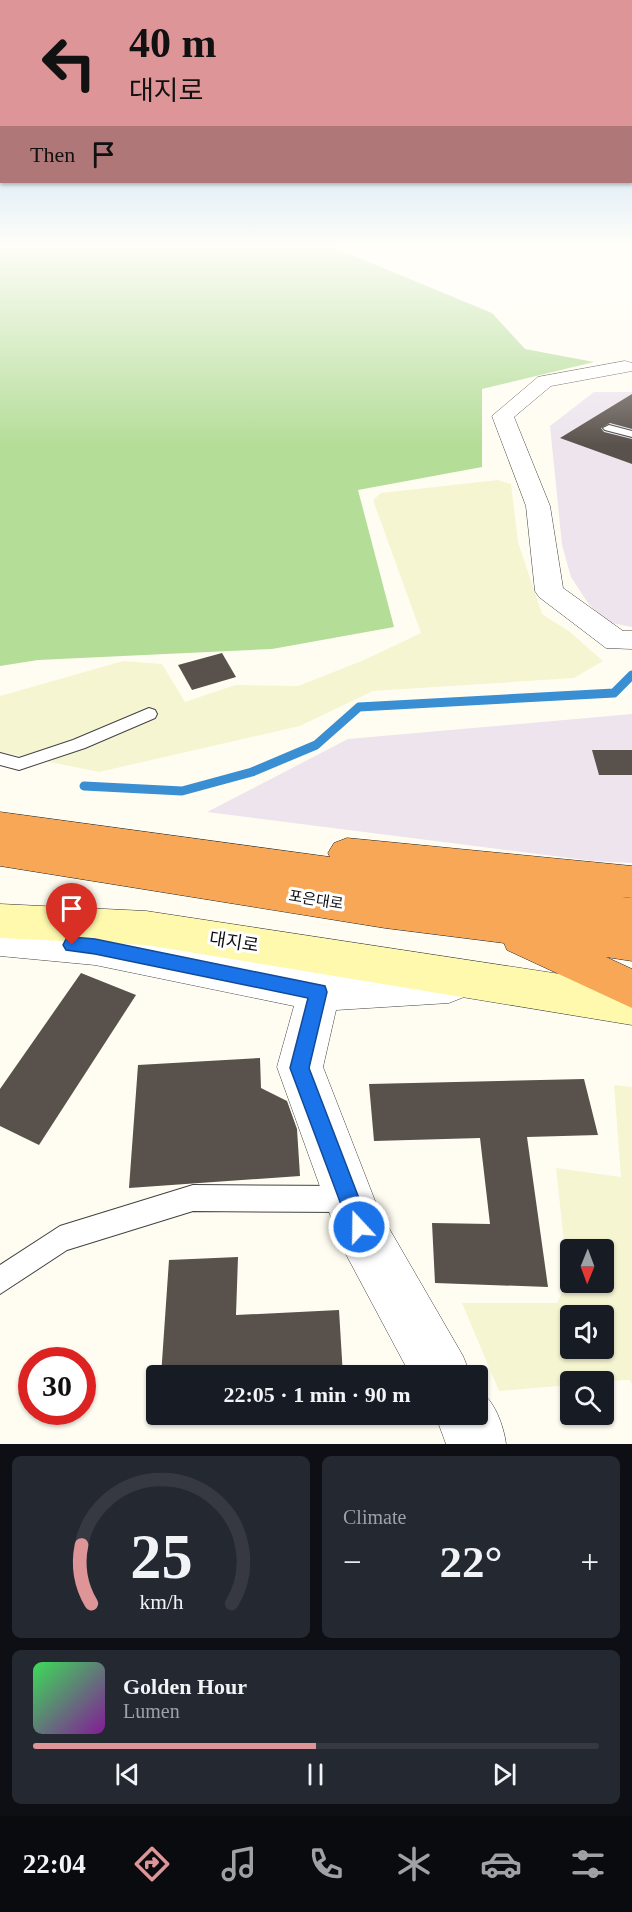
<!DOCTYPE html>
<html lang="en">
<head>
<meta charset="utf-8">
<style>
	body { margin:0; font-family:"Times New Roman","Noto Sans KR",serif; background:#242831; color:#f1f3f6; height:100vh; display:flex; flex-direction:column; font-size:22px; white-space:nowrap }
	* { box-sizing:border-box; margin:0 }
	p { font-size:20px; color:#9ea1a6 }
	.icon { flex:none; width:33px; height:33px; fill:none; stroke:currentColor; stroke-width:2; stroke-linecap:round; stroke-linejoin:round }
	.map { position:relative; height:1444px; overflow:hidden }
	.drawer { display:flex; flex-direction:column; gap:12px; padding:12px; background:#0d0f14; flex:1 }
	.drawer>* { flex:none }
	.top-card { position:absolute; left:0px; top:0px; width:633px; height:183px; box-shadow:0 2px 4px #0004; background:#dd9597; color:#111; overflow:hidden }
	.needle { width:39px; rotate:181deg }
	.fabs { position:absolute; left:560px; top:1239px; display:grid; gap:12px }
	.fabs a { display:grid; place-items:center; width:54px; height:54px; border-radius:6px; background:#171b24; box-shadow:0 2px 4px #0004; font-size:30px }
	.speed { position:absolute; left:18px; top:1347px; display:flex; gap:12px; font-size:30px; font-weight:700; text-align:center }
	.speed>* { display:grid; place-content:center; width:78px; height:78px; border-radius:50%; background:#171b24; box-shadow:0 2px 4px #0004; line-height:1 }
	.speed .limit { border:9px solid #d22; background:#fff; color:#111 }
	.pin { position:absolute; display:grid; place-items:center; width:51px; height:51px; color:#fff; margin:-62px -26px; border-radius:50% 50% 50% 0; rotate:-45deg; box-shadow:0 0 6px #0007 }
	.pin .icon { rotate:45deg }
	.me { position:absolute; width:66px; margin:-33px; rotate:339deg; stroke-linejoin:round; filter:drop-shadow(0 0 4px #0008) }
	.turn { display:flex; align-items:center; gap:21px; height:126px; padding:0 30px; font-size:27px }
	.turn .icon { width:78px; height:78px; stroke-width:2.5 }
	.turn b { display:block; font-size:42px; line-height:51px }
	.then { display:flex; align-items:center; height:57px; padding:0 30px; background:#0003; gap:12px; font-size:22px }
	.big { font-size:45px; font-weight:800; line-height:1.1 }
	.drawer .tile { flex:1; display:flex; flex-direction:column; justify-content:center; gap:9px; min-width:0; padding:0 21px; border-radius:9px; background:#242831 }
	.drawer .dial { align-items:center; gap:0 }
	.dial svg { height:156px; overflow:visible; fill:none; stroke:#363941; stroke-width:7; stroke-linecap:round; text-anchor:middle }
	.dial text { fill:#f1f3f6; stroke:none }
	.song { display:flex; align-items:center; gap:18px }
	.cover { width:72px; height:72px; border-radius:9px; background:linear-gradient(135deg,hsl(130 70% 55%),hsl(290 70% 35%)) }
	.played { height:6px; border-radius:3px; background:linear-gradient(90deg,#dd9597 50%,#363941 50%) }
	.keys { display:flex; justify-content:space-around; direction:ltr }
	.heat { display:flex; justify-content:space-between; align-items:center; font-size:33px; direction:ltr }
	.drawer .tiles { flex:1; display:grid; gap:12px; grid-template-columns:1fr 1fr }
	.tile:last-child { grid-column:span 2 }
	.trip { position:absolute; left:146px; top:1365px; width:342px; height:60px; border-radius:6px; background:#171b24; box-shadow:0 2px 4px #0004; font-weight:800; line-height:60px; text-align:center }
	.tab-bar { display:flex; height:96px; justify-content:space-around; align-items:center; background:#090b0e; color:#9ea1a6 }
	.tab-bar .icon { width:42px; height:42px }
	.tab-bar .active { color:#dd9597 }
	.tab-bar b { font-size:27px; color:#f1f3f6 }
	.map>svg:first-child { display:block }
	.industrial { fill:#ede4ee }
	.farmland { fill:#f6f5d1; fill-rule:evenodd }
	.forest { fill:#b4dd98 }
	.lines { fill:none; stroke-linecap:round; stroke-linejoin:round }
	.stream { stroke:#398fd2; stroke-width:9 }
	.building { fill:#59514b }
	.lane-casing { stroke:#424242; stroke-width:2 }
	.street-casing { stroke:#424242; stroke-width:1 }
	.secondary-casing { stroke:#313131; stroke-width:1 }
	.highway-casing { stroke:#202020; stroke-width:1 }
	.lane { fill:#fff; fill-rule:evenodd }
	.street { fill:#fff; fill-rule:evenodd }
	.secondary { fill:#fff9ad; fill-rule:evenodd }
	.highway { fill:#f8a757; fill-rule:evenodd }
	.route { fill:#1a73e8; stroke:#114b97; stroke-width:1.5 }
	.labels { text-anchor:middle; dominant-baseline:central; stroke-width:6; stroke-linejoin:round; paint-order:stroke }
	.street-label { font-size:15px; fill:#0f0f0f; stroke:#fff }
	.near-street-label { font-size:18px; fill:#0f0f0f; stroke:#fff }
</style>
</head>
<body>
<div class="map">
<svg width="632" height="1444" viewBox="0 0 632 1444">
	<rect width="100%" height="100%" fill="#fffdf2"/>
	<!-- industrial -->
	<g class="industrial">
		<path d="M 594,392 L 632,392 L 632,627 L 606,622 L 588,603 L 571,577 L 562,545 L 550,426 Z"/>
		<path d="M 632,714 L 632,863 L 593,861 L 207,812 L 348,739 Z"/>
	</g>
	<!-- farmland -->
	<g class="farmland">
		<path d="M 498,480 L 511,484 L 518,542 L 542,614 L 570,632 L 603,661 L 574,678 L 373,691 L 300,726 L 99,772 L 0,752 L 0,696 L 123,661 L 162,664 L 185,702 L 235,685 L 298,686 L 364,660 L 421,633 L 373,500 L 381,493 Z"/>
		<path d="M 614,1085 L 632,1087 L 632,1385 L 630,1380 L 570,1382 L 570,1385 L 499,1391 L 462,1303 L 557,1303 L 568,1280 L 556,1168 L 621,1177 ZM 570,1250 L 603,1250 L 603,1282 L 570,1282 ZM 570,1316 L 603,1316 L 603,1348 L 570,1348 Z"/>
	</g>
	<!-- forest -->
	<path class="forest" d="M 0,244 L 325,244 L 492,313 L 525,349 L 594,362 L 482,389 L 482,467 L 358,490 L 394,627 L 272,649 L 38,660 L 0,666 Z"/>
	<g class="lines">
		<!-- stream -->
		<path class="stream" d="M 84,786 L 182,791 L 252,772 L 316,745 L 359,707 L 614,693 L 632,675"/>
	</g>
	<!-- building -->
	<g class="building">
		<path d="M 632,394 L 632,429 L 610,423 L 601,428 L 604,432 L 632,439 L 632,464 L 560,438 Z"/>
		<path d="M 222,653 L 236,677 L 192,690 L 178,665 Z"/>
		<path d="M 592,750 L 632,750 L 632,775 L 599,775 Z"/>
		<path d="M 81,973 L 136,995 L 39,1145 L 0,1126 L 0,1089 Z"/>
		<path d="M 260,1058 L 261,1088 L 287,1101 L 297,1129 L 300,1176 L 129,1188 L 138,1065 Z"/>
		<path d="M 584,1079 L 598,1135 L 527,1137 L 548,1287 L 435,1283 L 432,1223 L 490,1224 L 480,1138 L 374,1141 L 369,1084 Z"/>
		<path d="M 238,1257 L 236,1315 L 339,1310 L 343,1376 L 161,1376 L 169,1260 Z"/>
	</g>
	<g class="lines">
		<defs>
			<g id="lane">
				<path d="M 609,425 L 632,431 L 632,437 L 605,430 L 603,428 Z"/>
				<path d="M 149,708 L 155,710 L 157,714 L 155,718 L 85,748 L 19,770 L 0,765 L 0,753 L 19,758 L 73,740 Z"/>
				<path d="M 193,1185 L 344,1186 L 353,1190 L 357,1199 L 353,1208 L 344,1212 L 193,1211 L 67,1250 L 0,1294 L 0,1265 L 60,1226 Z"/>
			</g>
			<g id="street">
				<path d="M 625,361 L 632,363 L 632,371 L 551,386 L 514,417 L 550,506 L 563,588 L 623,631 L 632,631 L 632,649 L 606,648 L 539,597 L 535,591 L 526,506 L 492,416 L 538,377 Z"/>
				<path d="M 0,922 L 95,929 L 319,973 L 449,965 L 464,971 L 470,984 L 464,997 L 449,1003 L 336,1010 L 323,1067 L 379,1211 L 463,1356 L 471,1376 L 411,1376 L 341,1245 L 277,1067 L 294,1006 L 95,965 L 0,956 Z"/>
				<path d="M 477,1390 C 494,1397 504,1427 506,1444 L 446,1444 L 435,1414 L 477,1414 Z"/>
			</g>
			<path id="secondary" d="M 0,904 L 146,911 L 632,985 L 632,1025 L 146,945 L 0,938 Z"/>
			<path id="highway" d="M 0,812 L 330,857 L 328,853 L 334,843 L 347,838 L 632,866 L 632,898 L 612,896 L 632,898 L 632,961 L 606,957 L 632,969 L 632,1008 L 507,950 L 504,943 L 385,928 L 0,866 Z"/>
		</defs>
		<!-- lane casing -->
		<use href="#lane" class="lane-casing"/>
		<!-- street casing -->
		<use href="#street" class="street-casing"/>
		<!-- secondary casing -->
		<use href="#secondary" class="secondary-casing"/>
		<!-- highway casing -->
		<use href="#highway" class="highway-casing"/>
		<!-- lane -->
		<use href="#lane" class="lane"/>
		<!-- street -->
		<use href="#street" class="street"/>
		<!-- secondary -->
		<use href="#secondary" class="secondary"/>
		<!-- highway -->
		<use href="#highway" class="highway"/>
	</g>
	<!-- sky -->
	<linearGradient id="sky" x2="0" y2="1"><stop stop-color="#93c4ee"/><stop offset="0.55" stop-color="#fffef9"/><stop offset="1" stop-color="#fffef9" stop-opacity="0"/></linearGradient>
	<rect width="632" height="446" fill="url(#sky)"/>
	<!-- route -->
	<path class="route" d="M 72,937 L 95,939 L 325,986 L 327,992 L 309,1068 L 370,1227 L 367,1234 L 359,1237 L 352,1234 L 290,1068 L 308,998 L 95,954 L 66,950 L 63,945 L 66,939 Z"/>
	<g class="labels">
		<!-- street labels -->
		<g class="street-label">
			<text transform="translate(316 900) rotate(9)">포은대로</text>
		</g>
		<!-- near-street labels -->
		<g class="near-street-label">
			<text transform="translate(234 942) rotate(9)">대지로</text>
		</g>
	</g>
</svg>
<div class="fabs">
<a><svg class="needle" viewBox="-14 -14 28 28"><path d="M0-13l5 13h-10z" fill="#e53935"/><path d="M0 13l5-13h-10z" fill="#9ea1a6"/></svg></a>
<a><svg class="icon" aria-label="sound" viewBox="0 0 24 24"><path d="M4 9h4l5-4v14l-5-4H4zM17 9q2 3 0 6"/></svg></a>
<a><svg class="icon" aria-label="search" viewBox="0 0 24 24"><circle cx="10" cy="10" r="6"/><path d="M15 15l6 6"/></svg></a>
</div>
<div class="speed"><div class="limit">30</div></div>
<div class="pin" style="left:72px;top:945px;background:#d93025"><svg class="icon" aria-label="arrive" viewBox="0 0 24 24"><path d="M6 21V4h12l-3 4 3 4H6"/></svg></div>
<svg class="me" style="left:359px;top:1227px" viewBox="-20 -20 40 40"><circle r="17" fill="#1a73e8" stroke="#fff" stroke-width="3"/><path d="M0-11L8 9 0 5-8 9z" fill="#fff"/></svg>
<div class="trip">22:05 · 1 min · 90 m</div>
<div class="top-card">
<div class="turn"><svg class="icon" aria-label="left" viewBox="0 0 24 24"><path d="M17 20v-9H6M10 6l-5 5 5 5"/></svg><div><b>40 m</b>대지로</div></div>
<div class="then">Then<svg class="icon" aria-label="arrive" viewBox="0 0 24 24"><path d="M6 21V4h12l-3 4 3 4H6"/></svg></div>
</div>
</div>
<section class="drawer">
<div class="tiles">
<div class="tile dial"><svg viewBox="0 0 100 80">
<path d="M14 69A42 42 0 1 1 86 69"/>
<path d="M14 69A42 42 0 0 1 9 39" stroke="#dd9597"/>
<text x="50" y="56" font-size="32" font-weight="700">25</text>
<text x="50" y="72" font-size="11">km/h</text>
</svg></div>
<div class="tile"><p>Climate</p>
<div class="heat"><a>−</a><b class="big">22°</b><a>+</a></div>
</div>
<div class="tile">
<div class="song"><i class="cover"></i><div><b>Golden Hour</b><p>Lumen</p></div></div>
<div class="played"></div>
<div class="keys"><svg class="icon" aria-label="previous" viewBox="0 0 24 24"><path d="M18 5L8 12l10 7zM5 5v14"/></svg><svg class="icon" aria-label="pause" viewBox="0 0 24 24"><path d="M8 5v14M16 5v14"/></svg><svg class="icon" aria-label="next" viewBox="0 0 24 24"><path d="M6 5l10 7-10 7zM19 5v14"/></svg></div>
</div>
</div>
</section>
<nav class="tab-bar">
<b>22:04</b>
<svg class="icon active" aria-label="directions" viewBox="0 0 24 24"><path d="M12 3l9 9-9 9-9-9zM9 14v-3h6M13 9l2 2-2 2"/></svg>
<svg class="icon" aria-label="music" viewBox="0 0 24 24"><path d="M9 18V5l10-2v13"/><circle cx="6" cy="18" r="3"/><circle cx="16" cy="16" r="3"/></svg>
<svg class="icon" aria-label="phone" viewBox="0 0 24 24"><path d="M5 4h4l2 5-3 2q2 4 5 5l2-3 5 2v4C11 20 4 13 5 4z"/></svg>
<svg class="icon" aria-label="climate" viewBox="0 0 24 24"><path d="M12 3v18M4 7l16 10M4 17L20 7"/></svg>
<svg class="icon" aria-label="car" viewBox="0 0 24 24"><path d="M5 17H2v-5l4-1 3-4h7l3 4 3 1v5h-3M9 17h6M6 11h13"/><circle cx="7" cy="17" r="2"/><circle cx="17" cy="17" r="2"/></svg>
<svg class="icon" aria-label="filters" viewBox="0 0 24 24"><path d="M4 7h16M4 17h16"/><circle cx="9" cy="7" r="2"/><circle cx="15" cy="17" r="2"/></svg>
</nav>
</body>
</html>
